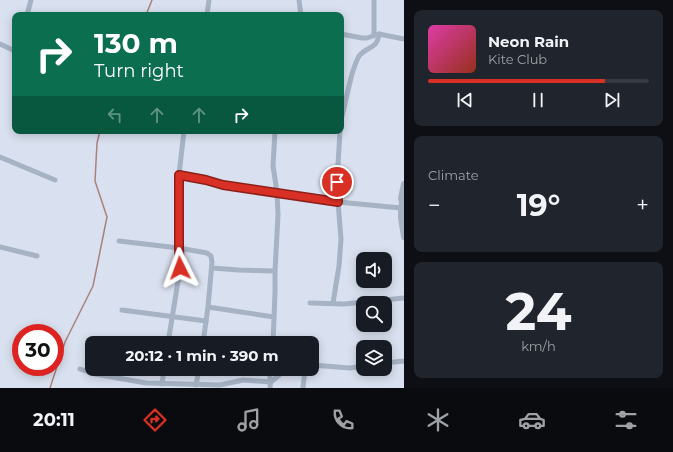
<!DOCTYPE html>
<html lang="en">
<head>
<meta charset="utf-8">
<style>
	body { margin:0; font-family:Montserrat,sans-serif; background:#20242c; color:#f1f3f6; height:100vh; display:flex; flex-direction:column; font-size:15px; white-space:nowrap }
	* { box-sizing:border-box; margin:0 }
	p { font-size:13px; color:#9ea1a6 }
	.icon { flex:none; width:22px; height:22px; fill:none; stroke:currentColor; stroke-width:2; stroke-linecap:round; stroke-linejoin:round }
	.map { position:relative; flex:1; overflow:hidden }
	.panel { display:flex; flex-direction:column; gap:10px; padding:10px; background:#0d0f14; width:269px }
	.panel>* { flex:none }
	.hud { position:absolute; left:12px; top:12px; width:332px; height:122px; border-radius:8px; box-shadow:0 2px 10px #0003; background:#0b6e4f; color:#fff; overflow:hidden }
	.tools { position:absolute; left:356px; top:252px; display:grid; gap:8px }
	.tools a { display:grid; place-items:center; width:36px; height:36px; border-radius:8px; background:#171b24; box-shadow:0 2px 10px #0003; font-size:20px }
	.speed { position:absolute; left:12px; top:324px; display:flex; gap:8px; font-size:20px; font-weight:700; text-align:center }
	.speed>* { display:grid; place-content:center; width:52px; height:52px; border-radius:50%; background:#171b24; box-shadow:0 2px 10px #0003; line-height:1 }
	.speed .limit { border:6px solid #d22; background:#fff; color:#111 }
	.pin { position:absolute; display:grid; place-items:center; width:34px; height:34px; color:#fff; margin:-17px; border:2px solid #fff; border-radius:50%; box-shadow:0 1px 4px #0007 }
	.me { position:absolute; width:44px; margin:-22px; rotate:357deg; stroke-linejoin:round; filter:drop-shadow(0 0 3px #0008) }
	.turn { display:flex; align-items:center; gap:14px; height:84px; padding:0 16px; font-size:18px }
	.turn .icon { width:52px; height:52px; stroke-width:2.5 }
	.turn b { display:block; font-size:28px; line-height:34px }
	.lanes { display:flex; align-items:center; height:38px; padding:0 16px; background:#0003; justify-content:center; gap:20px; direction:ltr }
	.lanes .off { opacity:.35 }
	.big { font-size:30px; font-weight:700; line-height:1.1 }
	.panel .tile { flex:1; display:flex; flex-direction:column; justify-content:center; gap:6px; min-width:0; padding:0 14px; border-radius:8px; background:#20242c }
	.panel .dial { align-items:center; gap:0 }
	.dial b { font-size:52px; line-height:1 }
	.song { display:flex; align-items:center; gap:12px }
	.cover { width:48px; height:48px; border-radius:6px; background:linear-gradient(135deg,hsl(320 70% 55%),hsl(10 70% 35%)) }
	.played { height:4px; border-radius:2px; background:linear-gradient(90deg,#d93025 80%,#363941 80%) }
	.keys { display:flex; justify-content:space-around; direction:ltr }
	.heat { display:flex; justify-content:space-between; align-items:center; font-size:22px; direction:ltr }
	.trip { position:absolute; left:85px; top:336px; width:234px; height:40px; border-radius:8px; background:#171b24; box-shadow:0 2px 10px #0003; font-weight:700; line-height:40px; text-align:center }
	.dock { display:flex; height:64px; justify-content:space-around; align-items:center; background:#090b0e; color:#9ea1a6 }
	.dock .icon { width:28px; height:28px }
	.dock .selected { color:#d93025 }
	.dock b { font-size:18px; color:#f1f3f6 }
	main { display:flex; flex:1; min-height:0 }
	.map>svg:first-child { display:block }
	.lines { fill:none; stroke-linecap:round; stroke-linejoin:round }
	.stream { stroke:#a9827a; stroke-width:1.5 }
	.minor { stroke:#a6b3c5; stroke-width:5 }
	.tertiary { stroke:#a6b3c5; stroke-width:6 }
	.route-casing { stroke:#8d1f18; stroke-width:10 }
	.route { stroke:#d93025; stroke-width:7 }
</style>
</head>
<body>
<main>
<div class="map">
<svg width="404" height="388" viewBox="0 0 404 388">
	<rect width="100%" height="100%" fill="#d9e0ef"/>
	<g class="lines">
		<!-- stream -->
		<g class="stream">
			<path d="M 146,15 L 152,0"/>
			<path d="M 50,388 L 65,342 L 93,286 L 107,217 L 95,181 L 97,143 L 100,131"/>
		</g>
		<!-- minor -->
		<g class="minor">
			<path d="M 299,0 L 301,15"/>
			<path d="M 374,0 L 374,35"/>
			<path d="M 27,15 L 31,0"/>
			<path d="M 207,15 L 209,0"/>
			<path d="M 341,34 L 362,38 L 367,38 L 379,34 L 404,39"/>
			<path d="M 0,44 L 15,51"/>
			<path d="M 341,120 C 345,105 348,89 352,74 C 354,68 356,61 359,56 C 368,45 377,50 379,34"/>
			<path d="M 0,157 L 55,180"/>
			<path d="M 179,175 L 206,180 L 223,185 L 241,188 L 277,192 L 338,202 L 401,208"/>
			<path d="M 119,241 L 179,248 L 207,253 L 211,256 L 212,262 L 208,307 L 203,343"/>
			<path d="M 0,247 L 37,256"/>
			<path d="M 212,268 L 239,270 L 275,271"/>
			<path d="M 310,303 L 344,304 L 404,298"/>
			<path d="M 333,303 L 339,266 L 341,239 L 338,202 L 337,182 L 340,131"/>
			<path d="M 208,307 L 274,317"/>
			<path d="M 122,310 L 206,321"/>
			<path d="M 168,343 L 180,269 L 179,248 L 179,175 L 184,131"/>
			<path d="M 273,343 L 275,292 L 275,271 L 278,215 L 277,192 L 273,166 L 275,131"/>
			<path d="M 385,363 L 404,361"/>
			<path d="M 312,365 L 350,368 L 363,366"/>
			<path d="M 80,369 L 95,374 L 146,383 L 220,385 L 243,380 L 271,382 L 286,369"/>
			<path d="M 162,384 L 164,369"/>
			<path d="M 196,385 L 199,369"/>
			<path d="M 270,388 C 271,381 269,376 270,369"/>
			<path d="M 303,388 L 305,369"/>
		</g>
		<!-- tertiary -->
		<path class="tertiary" d="M 404,184 L 401,198 L 402,203 L 401,208 L 401,218 L 404,237"/>
	</g>
	<g class="lines">
		<defs>
			<path id="route" d="M 180,268 L 179,248 L 179,175 L 206,180 L 223,185 L 338,202 L 337,182"/>
		</defs>
		<!-- route casing -->
		<use href="#route" class="route-casing"/>
		<!-- route -->
		<use href="#route" class="route"/>
	</g>
</svg>
<div class="tools">
<a><svg class="icon" aria-label="sound" viewBox="0 0 24 24"><path d="M4 9h4l5-4v14l-5-4H4zM17 9q2 3 0 6"/></svg></a>
<a><svg class="icon" aria-label="search" viewBox="0 0 24 24"><circle cx="10" cy="10" r="6"/><path d="M15 15l6 6"/></svg></a>
<a><svg class="icon" aria-label="layers" viewBox="0 0 24 24"><path d="M12 4l9 5-9 5-9-5zM3 14l9 5 9-5"/></svg></a>
</div>
<div class="speed"><div class="limit">30</div></div>
<div class="pin" style="left:337px;top:182px;background:#d93025"><svg class="icon" aria-label="arrive" viewBox="0 0 24 24"><path d="M6 21V4h12l-3 4 3 4H6"/></svg></div>
<svg class="me" style="left:180px;top:268px" viewBox="-20 -20 40 40"><path d="M0-17L14 15 0 8-14 15z" fill="#d93025" stroke="#fff" stroke-width="4"/></svg>
<div class="trip">20:12 · 1 min · 390 m</div>
<div class="hud">
<div class="turn"><svg class="icon" aria-label="right" viewBox="0 0 24 24"><path d="M7 20v-9h11M14 6l5 5-5 5"/></svg><div><b>130 m</b>Turn right</div></div>
<div class="lanes"><svg class="icon off" aria-label="left" viewBox="0 0 24 24"><path d="M17 20v-9H6M10 6l-5 5 5 5"/></svg><svg class="icon off" aria-label="ahead" viewBox="0 0 24 24"><path d="M12 20V5M6 11l6-6 6 6"/></svg><svg class="icon off" aria-label="ahead" viewBox="0 0 24 24"><path d="M12 20V5M6 11l6-6 6 6"/></svg><svg class="icon" aria-label="right" viewBox="0 0 24 24"><path d="M7 20v-9h11M14 6l5 5-5 5"/></svg></div>
</div>
</div>
<section class="panel">
<div class="tile">
<div class="song"><i class="cover"></i><div><b>Neon Rain</b><p>Kite Club</p></div></div>
<div class="played"></div>
<div class="keys"><svg class="icon" aria-label="previous" viewBox="0 0 24 24"><path d="M18 5L8 12l10 7zM5 5v14"/></svg><svg class="icon" aria-label="pause" viewBox="0 0 24 24"><path d="M8 5v14M16 5v14"/></svg><svg class="icon" aria-label="next" viewBox="0 0 24 24"><path d="M6 5l10 7-10 7zM19 5v14"/></svg></div>
</div>
<div class="tile"><p>Climate</p>
<div class="heat"><a>−</a><b class="big">19°</b><a>+</a></div>
</div>
<div class="tile dial"><b>24</b><p>km/h</p></div>
</section>
</main>
<nav class="dock">
<b>20:11</b>
<svg class="icon selected" aria-label="directions" viewBox="0 0 24 24"><path d="M12 3l9 9-9 9-9-9zM9 14v-3h6M13 9l2 2-2 2"/></svg>
<svg class="icon" aria-label="music" viewBox="0 0 24 24"><path d="M9 18V5l10-2v13"/><circle cx="6" cy="18" r="3"/><circle cx="16" cy="16" r="3"/></svg>
<svg class="icon" aria-label="phone" viewBox="0 0 24 24"><path d="M5 4h4l2 5-3 2q2 4 5 5l2-3 5 2v4C11 20 4 13 5 4z"/></svg>
<svg class="icon" aria-label="climate" viewBox="0 0 24 24"><path d="M12 3v18M4 7l16 10M4 17L20 7"/></svg>
<svg class="icon" aria-label="car" viewBox="0 0 24 24"><path d="M5 17H2v-5l4-1 3-4h7l3 4 3 1v5h-3M9 17h6M6 11h13"/><circle cx="7" cy="17" r="2"/><circle cx="17" cy="17" r="2"/></svg>
<svg class="icon" aria-label="filters" viewBox="0 0 24 24"><path d="M4 7h16M4 17h16"/><circle cx="9" cy="7" r="2"/><circle cx="15" cy="17" r="2"/></svg>
</nav>
</body>
</html>
